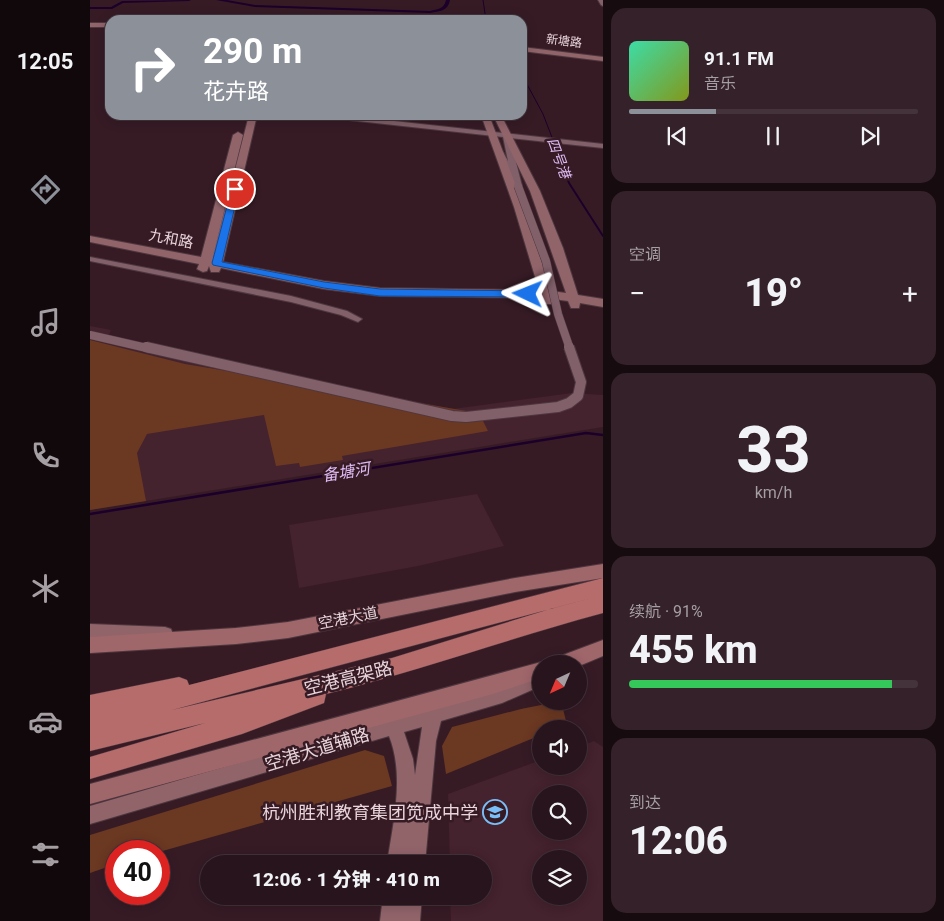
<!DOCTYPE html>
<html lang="zh">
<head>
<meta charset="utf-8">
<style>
	body { margin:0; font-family:Roboto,"Noto Sans SC",sans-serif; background:#342129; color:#f1f3f6; height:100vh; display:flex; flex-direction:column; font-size:19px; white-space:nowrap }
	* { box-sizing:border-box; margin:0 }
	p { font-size:16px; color:#a59ea3 }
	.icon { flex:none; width:28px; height:28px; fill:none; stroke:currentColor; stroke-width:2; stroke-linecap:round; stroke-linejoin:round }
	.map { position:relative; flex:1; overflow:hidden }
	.drawer { display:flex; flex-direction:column; gap:8px; padding:8px; background:#160b0f; width:341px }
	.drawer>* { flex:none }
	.banner { position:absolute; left:15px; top:15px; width:422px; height:105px; border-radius:15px; box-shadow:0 2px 12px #0003,0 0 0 1px #44333b; background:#8c9099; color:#fff; overflow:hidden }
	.needle { width:32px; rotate:224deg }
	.buttons { position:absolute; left:442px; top:655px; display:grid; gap:10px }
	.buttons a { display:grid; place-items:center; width:55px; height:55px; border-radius:50%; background:#28141c; box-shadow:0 2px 12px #0003,0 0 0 1px #44333b; font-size:25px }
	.speed { position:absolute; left:15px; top:840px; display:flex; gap:10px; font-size:25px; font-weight:700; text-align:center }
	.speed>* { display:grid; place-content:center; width:65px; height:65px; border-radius:50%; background:#28141c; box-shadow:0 2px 12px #0003,0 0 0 1px #44333b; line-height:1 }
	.speed .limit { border:8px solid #d22; background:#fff; color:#111 }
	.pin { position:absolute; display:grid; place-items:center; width:42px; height:42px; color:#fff; margin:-21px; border:2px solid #fff; border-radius:50%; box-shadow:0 1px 5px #0007 }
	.me { position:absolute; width:55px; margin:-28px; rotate:272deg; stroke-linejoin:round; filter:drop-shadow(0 0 4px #0008) }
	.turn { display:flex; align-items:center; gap:18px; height:105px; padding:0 15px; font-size:22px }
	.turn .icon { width:65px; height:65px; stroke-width:2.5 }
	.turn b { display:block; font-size:35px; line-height:42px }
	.big { font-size:38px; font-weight:800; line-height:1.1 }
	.drawer .card { flex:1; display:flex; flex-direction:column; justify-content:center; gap:8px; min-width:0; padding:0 18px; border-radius:15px; background:#342129 }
	.drawer .dial { align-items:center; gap:0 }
	.dial b { font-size:65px; line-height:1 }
	.song { display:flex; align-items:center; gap:15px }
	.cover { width:60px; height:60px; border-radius:8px; background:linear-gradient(135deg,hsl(160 70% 55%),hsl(70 70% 35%)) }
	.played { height:5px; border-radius:2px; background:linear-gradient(90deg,#8c9099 30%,#44333b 30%) }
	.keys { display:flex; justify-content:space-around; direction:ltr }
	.heat { display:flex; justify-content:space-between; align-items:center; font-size:28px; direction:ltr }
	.charge { height:8px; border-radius:4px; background:linear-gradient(90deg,#34c759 91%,#44333b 0) }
	.trip { position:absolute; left:110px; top:855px; width:292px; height:50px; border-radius:25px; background:#28141c; box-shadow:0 2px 12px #0003,0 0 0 1px #44333b; font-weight:800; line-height:50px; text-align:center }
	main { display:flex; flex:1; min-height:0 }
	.dock { display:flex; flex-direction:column; width:90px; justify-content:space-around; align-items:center; background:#10080b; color:#a59ea3 }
	.dock .icon { width:35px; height:35px }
	.dock .active { color:#8c9099 }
	.dock b { font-size:22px; color:#f1f3f6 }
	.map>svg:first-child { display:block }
	.built { fill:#44222e; fill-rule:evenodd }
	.green { fill:#6b3822 }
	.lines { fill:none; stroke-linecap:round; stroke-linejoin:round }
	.stream-far2 { stroke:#1c002b; stroke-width:1 }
	.stream-far1 { stroke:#1c002b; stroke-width:2 }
	.stream { stroke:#1c002b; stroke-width:2.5 }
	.canal { fill:#1c002b; fill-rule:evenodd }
	.street-casing { stroke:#4e373f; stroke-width:2 }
	.secondary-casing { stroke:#4e373f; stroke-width:2 }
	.primary-casing { stroke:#4e373f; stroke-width:2 }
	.highway-casing { stroke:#4e373f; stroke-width:1 }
	.street { fill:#81606a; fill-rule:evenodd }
	.secondary { fill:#91646a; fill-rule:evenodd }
	.primary { fill:#a0676b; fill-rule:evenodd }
	.highway { fill:#b56c6b; fill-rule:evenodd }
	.street-bridge-far1-casing { stroke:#4e373f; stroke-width:9; stroke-linecap:butt }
	.street-bridge-casing { stroke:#4e373f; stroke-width:12; stroke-linecap:butt }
	.street-bridge-far1 { stroke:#81606a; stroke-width:8 }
	.street-bridge { stroke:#81606a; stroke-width:10 }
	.route { fill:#1a73e8; stroke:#114b97 }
	.labels { text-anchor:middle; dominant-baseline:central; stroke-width:5; stroke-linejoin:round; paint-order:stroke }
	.far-street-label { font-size:12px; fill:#e8d4da; stroke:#361b25 }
	.far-water-label { font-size:14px; font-style:italic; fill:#dfbbf4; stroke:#361b25 }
	.street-label { font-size:15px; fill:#e8d4da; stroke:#361b25 }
	.water-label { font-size:16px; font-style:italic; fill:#dfbbf4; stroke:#361b25 }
	.near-street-label { font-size:18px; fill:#e8d4da; stroke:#361b25 }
	.near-poi-label { font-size:18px; fill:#e8d4da; stroke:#361b25; text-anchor:end }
</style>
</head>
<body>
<main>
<nav class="dock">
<b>12:05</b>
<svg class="icon active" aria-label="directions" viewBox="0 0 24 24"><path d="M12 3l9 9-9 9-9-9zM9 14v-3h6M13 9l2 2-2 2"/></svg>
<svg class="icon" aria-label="music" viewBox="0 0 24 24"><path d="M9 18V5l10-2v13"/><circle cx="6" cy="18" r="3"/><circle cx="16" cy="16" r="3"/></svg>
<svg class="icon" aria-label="phone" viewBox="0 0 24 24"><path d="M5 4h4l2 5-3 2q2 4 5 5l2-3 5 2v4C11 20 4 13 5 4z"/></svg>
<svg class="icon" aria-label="climate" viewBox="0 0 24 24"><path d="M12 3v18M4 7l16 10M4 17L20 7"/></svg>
<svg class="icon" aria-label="car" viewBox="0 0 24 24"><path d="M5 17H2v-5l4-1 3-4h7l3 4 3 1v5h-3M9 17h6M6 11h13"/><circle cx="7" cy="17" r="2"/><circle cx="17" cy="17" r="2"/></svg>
<svg class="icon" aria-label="filters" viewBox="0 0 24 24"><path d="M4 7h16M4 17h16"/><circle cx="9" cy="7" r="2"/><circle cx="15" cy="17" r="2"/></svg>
</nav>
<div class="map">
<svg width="513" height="921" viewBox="0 0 513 921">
	<rect width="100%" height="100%" fill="#361b25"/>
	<!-- built -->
	<g class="built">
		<path d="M 0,326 L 21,330 L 18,337 L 363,409 L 482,393 L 513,395 L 513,427 L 0,510 Z"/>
		<path d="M 387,494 L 414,546 L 328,566 L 209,588 L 199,525 Z"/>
		<path d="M 504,741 L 513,747 L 513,921 L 361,921 L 360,896 L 394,896 L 394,864 L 360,864 L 358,794 L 451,760 L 451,766 L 489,766 L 489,747 ZM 451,794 L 489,794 L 489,831 L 451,831 ZM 451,859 L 489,859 L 489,896 L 451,896 Z"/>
	</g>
	<!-- green -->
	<g class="green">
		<path d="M 0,340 L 95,364 L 389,413 L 398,431 L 252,456 L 253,460 L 210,467 L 209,463 L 186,466 L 174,415 L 57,434 L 47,453 L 56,501 L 0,510 Z"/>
		<path d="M 471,701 L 477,725 L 467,729 L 451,729 L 451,735 L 356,774 L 352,746 L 362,727 L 431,709 Z"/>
		<path d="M 275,750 L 294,756 L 302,786 L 69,852 L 26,851 L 26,864 L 0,873 L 0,835 Z"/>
	</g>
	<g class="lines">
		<!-- stream-far2 -->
		<g class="stream-far2">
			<path d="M 393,0 L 396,20"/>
			<path d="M 432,75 L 453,114 L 468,153"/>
		</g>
		<!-- stream-far1 -->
		<path class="stream-far1" d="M 467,152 L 479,183 L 513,236"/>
		<!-- stream -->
		<path class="stream" d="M 0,514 L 496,433 L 513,435"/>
		<!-- canal -->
		<g class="canal">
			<path d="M 101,0 L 99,1 L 33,3 L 22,9 L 0,9 L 0,7 L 21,7 L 32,1 Z"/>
			<path d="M 126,0 L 137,0 L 165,5 L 340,11 C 348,9 354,9 356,0 L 360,0 C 358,11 350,11 340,13 L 165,7 Z"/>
		</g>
		<defs>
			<g id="street">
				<path d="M 508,0 L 513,0 L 513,6 L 511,5 Z"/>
				<path d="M 228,115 L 249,115 L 513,144 L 513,148 L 420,138 L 432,186 L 428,188 L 424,186 L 408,153 L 413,152 L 418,161 L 413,137 L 231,117 Z"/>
				<path d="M 0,257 L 201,296 L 257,311 L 272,319 L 268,322 L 251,315 L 201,302 L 0,261 Z"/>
			</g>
			<g id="secondary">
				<rect x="0" y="23" width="20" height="4"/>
				<path d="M 432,47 L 513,57 L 513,61 L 432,51 Z"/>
				<path d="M 159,115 L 167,115 L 133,262 L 234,281 L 290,288 L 449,290 L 424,207 L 391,115 L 399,115 L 434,207 L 461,291 L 476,293 L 440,191 L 403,115 L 411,115 L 450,191 L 473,248 L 488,295 L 513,299 L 513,307 L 490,303 L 489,308 L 481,308 L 478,301 L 463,299 L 462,304 L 454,304 L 451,298 L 290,296 L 234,289 L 131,268 L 129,272 L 121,272 L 119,266 L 117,271 L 113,272 L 107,269 L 109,264 L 0,242 L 0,236 L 111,257 L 143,135 L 148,132 L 153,135 L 122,260 Z"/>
				<path d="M 0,624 L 75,627 L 81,629 L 83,634 L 81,639 L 75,641 L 0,638 Z"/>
				<path d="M 451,670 L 451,686 L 412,703 L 351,721 L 346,741 L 335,864 L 297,864 C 303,823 315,776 299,736 L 0,824 L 0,806 L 410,687 ZM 332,727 L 325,775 L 323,759 L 314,732 Z"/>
				<path d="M 293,896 L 332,896 L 330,921 L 290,921 Z"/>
			</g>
			<g id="primary">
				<path d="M 513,564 L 513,578 L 425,592 L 198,638 L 146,644 L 0,653 L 0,637 L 146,628 L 198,622 L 425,578 Z"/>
				<path d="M 513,640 L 513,656 L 489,666 L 489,664 L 462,664 L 465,658 Z"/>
				<path d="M 451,662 L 457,664 L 451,664 L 451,678 L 403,694 L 0,804 L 0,784 Z"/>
			</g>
			<path id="highway" d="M 513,578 L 513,595 L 82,710 L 302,658 L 460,609 L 513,595 L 513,613 C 420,638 329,671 236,694 L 234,703 L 152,734 L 0,779 L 0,757 L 115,723 L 0,751 L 0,695 L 89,677 L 97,680 L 99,685 Z"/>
		</defs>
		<!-- street casing -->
		<use href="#street" class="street-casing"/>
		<!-- secondary casing -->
		<use href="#secondary" class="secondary-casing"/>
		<!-- primary casing -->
		<use href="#primary" class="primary-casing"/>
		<!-- highway casing -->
		<use href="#highway" class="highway-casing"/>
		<!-- street -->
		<use href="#street" class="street"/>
		<!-- secondary -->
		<use href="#secondary" class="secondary"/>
		<!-- primary -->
		<use href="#primary" class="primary"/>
		<!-- highway -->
		<use href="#highway" class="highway"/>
		<defs>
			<g id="street-bridge-far1">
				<path d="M 428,186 L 456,261 L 468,314 L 480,349"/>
				<path d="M 0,335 L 61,349"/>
			</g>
			<path id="street-bridge" d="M 56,347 L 362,416 L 376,417 L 468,407 L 479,403 L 488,396 L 491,382 L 479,347"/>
		</defs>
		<!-- street-bridge-far1 casing -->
		<use href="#street-bridge-far1" class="street-bridge-far1-casing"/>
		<!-- street-bridge casing -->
		<use href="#street-bridge" class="street-bridge-casing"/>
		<!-- street-bridge-far1 -->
		<use href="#street-bridge-far1" class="street-bridge-far1"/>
		<!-- street-bridge -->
		<use href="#street-bridge" class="street-bridge"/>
	</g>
	<!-- route -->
	<path class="route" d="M 142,187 L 149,189 L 132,262 L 234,282 L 290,289 L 438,291 L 442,294 L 438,297 L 290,296 L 234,288 L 123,265 L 122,263 Z"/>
	<!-- icons -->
	<defs>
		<symbol id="school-ring" viewBox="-11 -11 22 22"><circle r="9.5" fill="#361b25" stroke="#7abef8" stroke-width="1.5"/><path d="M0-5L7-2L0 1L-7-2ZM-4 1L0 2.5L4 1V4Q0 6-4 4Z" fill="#7abef8"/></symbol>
	</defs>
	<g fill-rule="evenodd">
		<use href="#school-ring" x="391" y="798" width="28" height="28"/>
	</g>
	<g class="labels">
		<!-- far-street labels -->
		<g class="far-street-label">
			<text transform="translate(474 41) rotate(7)">新塘路</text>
		</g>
		<!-- far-water labels -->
		<g class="far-water-label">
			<text transform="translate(469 158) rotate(70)">四号港</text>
		</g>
		<!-- street labels -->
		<g class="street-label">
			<text transform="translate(81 239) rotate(11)">九和路</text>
			<text transform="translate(258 618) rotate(-11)">空港大道</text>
		</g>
		<!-- water labels -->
		<g class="water-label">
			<text transform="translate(256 472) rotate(-9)">备塘河</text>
		</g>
		<!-- near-street labels -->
		<g class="near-street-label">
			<text transform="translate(258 678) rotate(-14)">空港高架路</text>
			<text transform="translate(227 749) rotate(-17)">空港大道辅路</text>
		</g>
		<!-- near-poi labels -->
		<g class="near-poi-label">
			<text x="388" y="812">杭州胜利教育集团笕成中学</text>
		</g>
	</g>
</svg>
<div class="buttons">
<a><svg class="needle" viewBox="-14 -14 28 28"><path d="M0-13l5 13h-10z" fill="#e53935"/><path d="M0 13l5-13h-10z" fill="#a59ea3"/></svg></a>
<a><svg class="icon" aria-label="sound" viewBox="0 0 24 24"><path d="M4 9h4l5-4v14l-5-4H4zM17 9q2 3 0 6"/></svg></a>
<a><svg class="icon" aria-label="search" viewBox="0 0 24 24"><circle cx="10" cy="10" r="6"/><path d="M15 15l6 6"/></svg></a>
<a><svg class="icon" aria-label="layers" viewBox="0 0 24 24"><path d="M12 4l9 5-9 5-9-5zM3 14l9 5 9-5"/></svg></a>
</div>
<div class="speed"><div class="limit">40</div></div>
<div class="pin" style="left:145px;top:189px;background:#d93025"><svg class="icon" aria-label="arrive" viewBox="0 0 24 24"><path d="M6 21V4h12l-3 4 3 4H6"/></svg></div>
<svg class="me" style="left:438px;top:294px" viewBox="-20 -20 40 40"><path d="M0-17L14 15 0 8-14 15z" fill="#1a73e8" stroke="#fff" stroke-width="4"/></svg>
<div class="trip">12:06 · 1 分钟 · 410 m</div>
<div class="banner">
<div class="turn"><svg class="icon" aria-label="right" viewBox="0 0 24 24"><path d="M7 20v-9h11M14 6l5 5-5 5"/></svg><div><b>290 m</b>花卉路</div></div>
</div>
</div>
<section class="drawer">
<div class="card">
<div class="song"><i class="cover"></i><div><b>91.1 FM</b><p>音乐</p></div></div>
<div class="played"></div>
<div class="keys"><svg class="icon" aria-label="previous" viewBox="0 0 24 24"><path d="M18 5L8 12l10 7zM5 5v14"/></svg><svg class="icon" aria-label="pause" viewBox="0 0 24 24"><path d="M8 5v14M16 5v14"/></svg><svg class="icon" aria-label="next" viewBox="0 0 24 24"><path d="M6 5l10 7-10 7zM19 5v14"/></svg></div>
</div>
<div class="card"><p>空调</p>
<div class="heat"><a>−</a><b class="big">19°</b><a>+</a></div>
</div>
<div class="card dial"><b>33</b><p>km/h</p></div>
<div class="card"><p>续航 · 91%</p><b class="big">455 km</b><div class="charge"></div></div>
<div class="card"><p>到达</p><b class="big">12:06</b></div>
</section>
</main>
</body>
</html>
